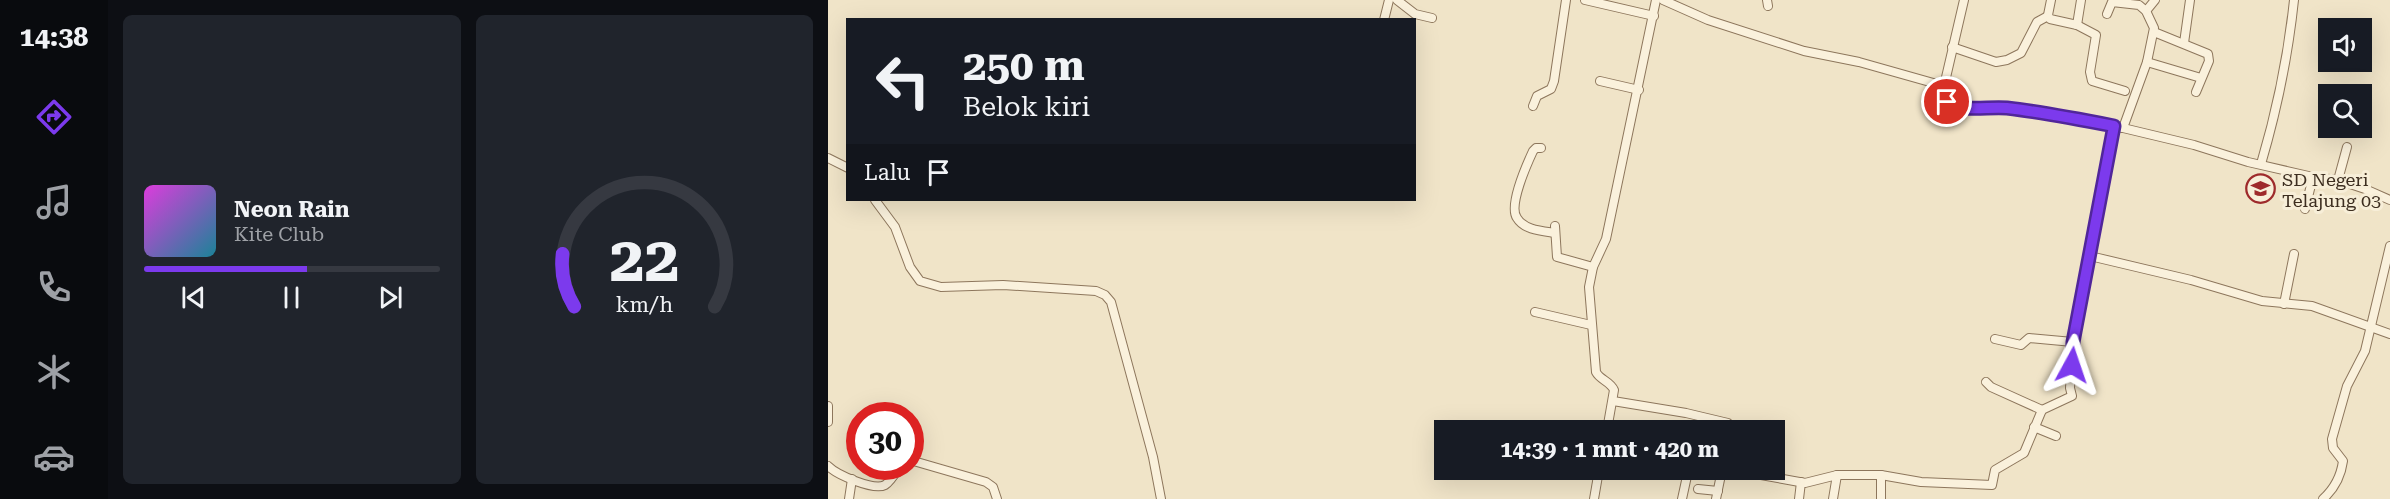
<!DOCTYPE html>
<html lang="id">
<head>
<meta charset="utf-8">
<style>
	body { margin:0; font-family:"Roboto Serif",serif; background:#20242c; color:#f1f3f6; height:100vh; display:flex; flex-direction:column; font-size:22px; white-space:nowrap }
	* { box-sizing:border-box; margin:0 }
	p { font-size:20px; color:#9ea1a6 }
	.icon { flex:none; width:33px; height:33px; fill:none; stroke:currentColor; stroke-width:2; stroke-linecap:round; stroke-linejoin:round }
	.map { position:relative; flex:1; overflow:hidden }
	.panel { display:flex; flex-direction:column; gap:15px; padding:15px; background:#0d0f14; width:720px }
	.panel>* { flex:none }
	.hud { position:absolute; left:18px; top:18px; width:570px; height:183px; border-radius:0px; box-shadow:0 6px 24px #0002; background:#171b24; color:#f1f3f6; overflow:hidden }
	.tools { position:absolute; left:1490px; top:18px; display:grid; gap:12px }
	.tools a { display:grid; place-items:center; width:54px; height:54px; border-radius:0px; background:#171b24; box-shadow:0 6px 24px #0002; font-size:30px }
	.speed { position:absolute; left:18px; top:402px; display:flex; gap:12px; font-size:30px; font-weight:700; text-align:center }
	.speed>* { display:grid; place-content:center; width:78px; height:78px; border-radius:50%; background:#171b24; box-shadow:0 6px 24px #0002; line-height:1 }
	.speed .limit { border:9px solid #d22; background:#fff; color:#111 }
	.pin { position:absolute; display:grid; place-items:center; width:51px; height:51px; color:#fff; margin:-26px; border:3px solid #fff; border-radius:50%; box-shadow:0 2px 6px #0007 }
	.me { position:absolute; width:66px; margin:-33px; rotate:5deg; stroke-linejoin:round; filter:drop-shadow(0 0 4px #0008) }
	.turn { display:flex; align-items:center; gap:21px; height:126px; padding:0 18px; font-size:27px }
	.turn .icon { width:78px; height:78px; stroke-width:2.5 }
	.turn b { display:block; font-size:42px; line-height:51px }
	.then { display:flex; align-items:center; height:57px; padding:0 18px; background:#0003; gap:12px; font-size:22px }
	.panel .card { flex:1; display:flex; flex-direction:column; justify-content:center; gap:9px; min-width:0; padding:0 21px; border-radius:9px; background:#20242c }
	.panel .dial { align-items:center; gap:0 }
	.dial svg { height:156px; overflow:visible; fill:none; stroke:#363941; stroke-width:7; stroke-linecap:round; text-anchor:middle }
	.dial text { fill:#f1f3f6; stroke:none }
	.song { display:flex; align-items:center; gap:18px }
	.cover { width:72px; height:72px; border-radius:9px; background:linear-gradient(135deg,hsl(300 70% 55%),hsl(190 70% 35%)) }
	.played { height:6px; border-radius:3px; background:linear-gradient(90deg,#7c3aed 55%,#363941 55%) }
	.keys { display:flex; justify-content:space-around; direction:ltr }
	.panel .tiles { flex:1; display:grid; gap:15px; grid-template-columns:repeat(2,1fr) }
	.trip { position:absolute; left:606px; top:420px; width:351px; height:60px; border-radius:0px; background:#171b24; box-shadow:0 6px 24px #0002; font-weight:700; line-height:60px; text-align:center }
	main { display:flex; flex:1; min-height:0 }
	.dock { display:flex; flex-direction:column; width:108px; justify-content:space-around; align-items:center; background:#090b0e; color:#9ea1a6 }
	.dock .icon { width:42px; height:42px }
	.dock .selected { color:#7c3aed }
	.dock b { font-size:27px; color:#f1f3f6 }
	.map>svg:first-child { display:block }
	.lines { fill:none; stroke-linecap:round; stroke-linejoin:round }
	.street-casing { stroke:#8d765c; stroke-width:10 }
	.street { stroke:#faf1dc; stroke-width:8 }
	.route-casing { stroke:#51269a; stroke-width:15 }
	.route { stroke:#7c3aed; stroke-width:10 }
	.labels { text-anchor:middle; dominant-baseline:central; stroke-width:6; stroke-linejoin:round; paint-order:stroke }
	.poi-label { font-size:18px; fill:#3d2e20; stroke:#f7eed8; text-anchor:start }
</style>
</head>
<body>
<main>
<nav class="dock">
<b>14:38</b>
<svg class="icon selected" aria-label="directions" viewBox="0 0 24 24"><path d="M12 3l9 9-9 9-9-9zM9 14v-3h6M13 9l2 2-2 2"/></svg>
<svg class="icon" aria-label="music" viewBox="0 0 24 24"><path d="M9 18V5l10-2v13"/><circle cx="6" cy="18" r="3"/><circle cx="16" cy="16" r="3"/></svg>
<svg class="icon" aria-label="phone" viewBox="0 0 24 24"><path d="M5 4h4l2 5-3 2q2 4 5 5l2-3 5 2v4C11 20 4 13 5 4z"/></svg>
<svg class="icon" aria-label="climate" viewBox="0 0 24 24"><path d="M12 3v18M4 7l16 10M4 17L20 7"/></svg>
<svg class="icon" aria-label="car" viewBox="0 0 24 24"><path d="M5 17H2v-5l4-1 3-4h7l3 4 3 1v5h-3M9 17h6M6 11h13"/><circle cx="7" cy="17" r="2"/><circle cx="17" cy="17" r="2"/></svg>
</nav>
<section class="panel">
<div class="tiles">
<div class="card">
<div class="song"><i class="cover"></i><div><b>Neon Rain</b><p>Kite Club</p></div></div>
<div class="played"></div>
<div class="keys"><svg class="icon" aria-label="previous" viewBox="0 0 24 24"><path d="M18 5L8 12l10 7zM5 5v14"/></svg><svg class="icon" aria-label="pause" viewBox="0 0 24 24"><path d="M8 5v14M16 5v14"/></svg><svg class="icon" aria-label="next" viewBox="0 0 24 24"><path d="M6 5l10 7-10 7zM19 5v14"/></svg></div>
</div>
<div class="card dial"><svg viewBox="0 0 100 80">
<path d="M14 69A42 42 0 1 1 86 69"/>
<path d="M14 69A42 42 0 0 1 8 42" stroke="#7c3aed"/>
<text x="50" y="56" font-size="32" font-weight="700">22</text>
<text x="50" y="72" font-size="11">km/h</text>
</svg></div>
</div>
</section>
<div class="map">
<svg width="1562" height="499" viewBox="0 0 1562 499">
	<rect width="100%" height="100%" fill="#f0e4c8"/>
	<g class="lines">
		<defs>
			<g id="street">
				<path d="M 569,0 L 587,14 L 604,18"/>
				<path d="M 757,0 L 826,16"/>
				<path d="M 835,0 L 880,20 L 976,51 L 1031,62 L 1116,86"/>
				<path d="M 939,0 L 940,6"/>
				<path d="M 1136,0 L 1116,86 L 1117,99 L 1122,104 L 1128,106 L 1176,107 L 1295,128 L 1366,145 L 1420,162 L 1485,177 L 1510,180 L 1537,189 L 1562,200"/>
				<path d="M 1223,0 L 1220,15 L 1222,19 L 1249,25 L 1268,35 L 1262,72 L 1264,81 L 1297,91"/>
				<path d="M 1318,11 L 1327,0"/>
				<path d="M 1279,14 L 1284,2 L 1311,5 L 1318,11 L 1326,28 L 1319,62 L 1295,128"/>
				<path d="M 556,20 L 561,0"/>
				<path d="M 1249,25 L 1253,0"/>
				<path d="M 1326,32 L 1380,54 L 1381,61 L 1368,92"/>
				<path d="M 1356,43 L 1362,0"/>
				<path d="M 1124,47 L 1168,62 L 1179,60 L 1193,53 L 1209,22 L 1220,16"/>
				<path d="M 1319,62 L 1373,78"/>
				<path d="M 772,81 L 811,90"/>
				<path d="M 705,106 L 709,96 L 723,89 L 726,81 L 738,0"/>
				<path d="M 713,148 L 708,148 L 705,151 C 699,164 680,206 689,218 C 696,230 714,231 727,233"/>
				<path d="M 0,158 L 20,168"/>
				<path d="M 1433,164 C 1449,110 1460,57 1466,0"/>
				<path d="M 1510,180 L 1519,147"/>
				<path d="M 47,200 L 67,227 L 82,267 L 92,281 L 113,287 L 175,285 L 268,291 L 277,295 L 283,302 L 325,457 L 333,499"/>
				<path d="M 1477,209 L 1485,177"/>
				<path d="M 727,226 L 729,257 L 765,267"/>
				<path d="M 1262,256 L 1363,280 L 1434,301 L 1484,306 L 1562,334"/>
				<path d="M 1456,304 L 1466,254"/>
				<path d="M 707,312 L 763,325"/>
				<path d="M 1167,339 L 1193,345 L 1201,338 L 1245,342"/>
				<path d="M 1158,382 L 1163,387 L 1214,410"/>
				<path d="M 785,401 L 858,413 L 900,423 L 901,430"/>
				<path d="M 0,406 L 0,422"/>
				<path d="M 1206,427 L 1228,436"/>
				<path d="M 779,430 L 786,390 C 782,381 772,380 768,372 L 761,287 L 765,267 L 778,239 L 828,0"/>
				<path d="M 82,460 L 158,482 L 165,487 L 169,499"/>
				<path d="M 0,466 C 9,475 46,491 57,485 C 63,481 68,472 72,466"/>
				<path d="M 905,470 L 977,483 L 1009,475 L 1053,475 L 1093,482 L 1164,485 L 1167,470 L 1196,453 L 1214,410 L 1244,396 L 1242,388 L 1245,342 L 1286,126"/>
				<path d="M 870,489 L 890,491"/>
				<path d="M 21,499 L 24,479"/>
				<path d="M 766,499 L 771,470"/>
				<path d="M 854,499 L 859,476"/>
				<path d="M 888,499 L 894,470"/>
				<path d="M 971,499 L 973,482"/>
				<path d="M 1005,499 L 1009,475"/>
				<path d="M 1053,499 L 1053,475"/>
				<path d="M 1495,499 C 1506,489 1513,476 1515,461 L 1505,448 L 1504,439 L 1519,386 L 1537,351 L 1562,246"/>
			</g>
		</defs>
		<!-- street casing -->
		<use href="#street" class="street-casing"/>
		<!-- street -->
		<use href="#street" class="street"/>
	</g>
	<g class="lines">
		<defs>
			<path id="route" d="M 1119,102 C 1136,113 1160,106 1179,108 C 1214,112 1250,119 1286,126 L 1245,342 L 1244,365"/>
		</defs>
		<!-- route casing -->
		<use href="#route" class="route-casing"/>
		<!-- route -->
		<use href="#route" class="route"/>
	</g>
	<!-- icons -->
	<defs>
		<symbol id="school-ring" viewBox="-11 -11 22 22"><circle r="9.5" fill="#f7eed8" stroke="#9e2a2b" stroke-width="1.5"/><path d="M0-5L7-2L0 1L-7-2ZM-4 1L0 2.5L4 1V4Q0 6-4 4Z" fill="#9e2a2b"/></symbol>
	</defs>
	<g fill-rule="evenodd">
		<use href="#school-ring" x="1416" y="172" width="33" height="33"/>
	</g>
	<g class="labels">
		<!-- poi labels -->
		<g class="poi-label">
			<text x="1454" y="179">SD Negeri<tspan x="1454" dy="21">Telajung 03</tspan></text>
		</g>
	</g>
</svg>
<div class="tools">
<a><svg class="icon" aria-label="sound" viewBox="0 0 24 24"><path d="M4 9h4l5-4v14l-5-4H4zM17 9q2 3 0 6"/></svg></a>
<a><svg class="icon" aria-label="search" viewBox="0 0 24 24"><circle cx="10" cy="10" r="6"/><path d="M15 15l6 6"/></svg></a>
</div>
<div class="speed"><div class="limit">30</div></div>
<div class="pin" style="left:1119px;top:102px;background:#d93025"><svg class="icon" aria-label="arrive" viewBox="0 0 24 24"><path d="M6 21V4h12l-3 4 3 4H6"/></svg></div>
<svg class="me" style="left:1244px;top:365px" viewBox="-20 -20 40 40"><path d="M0-17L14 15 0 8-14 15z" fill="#7c3aed" stroke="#fff" stroke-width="4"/></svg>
<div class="trip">14:39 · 1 mnt · 420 m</div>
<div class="hud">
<div class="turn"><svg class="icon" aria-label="left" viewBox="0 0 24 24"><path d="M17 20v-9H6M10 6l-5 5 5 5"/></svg><div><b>250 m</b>Belok kiri</div></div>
<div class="then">Lalu<svg class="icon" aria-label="arrive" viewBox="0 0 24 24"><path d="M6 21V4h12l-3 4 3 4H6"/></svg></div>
</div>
</div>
</main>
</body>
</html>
